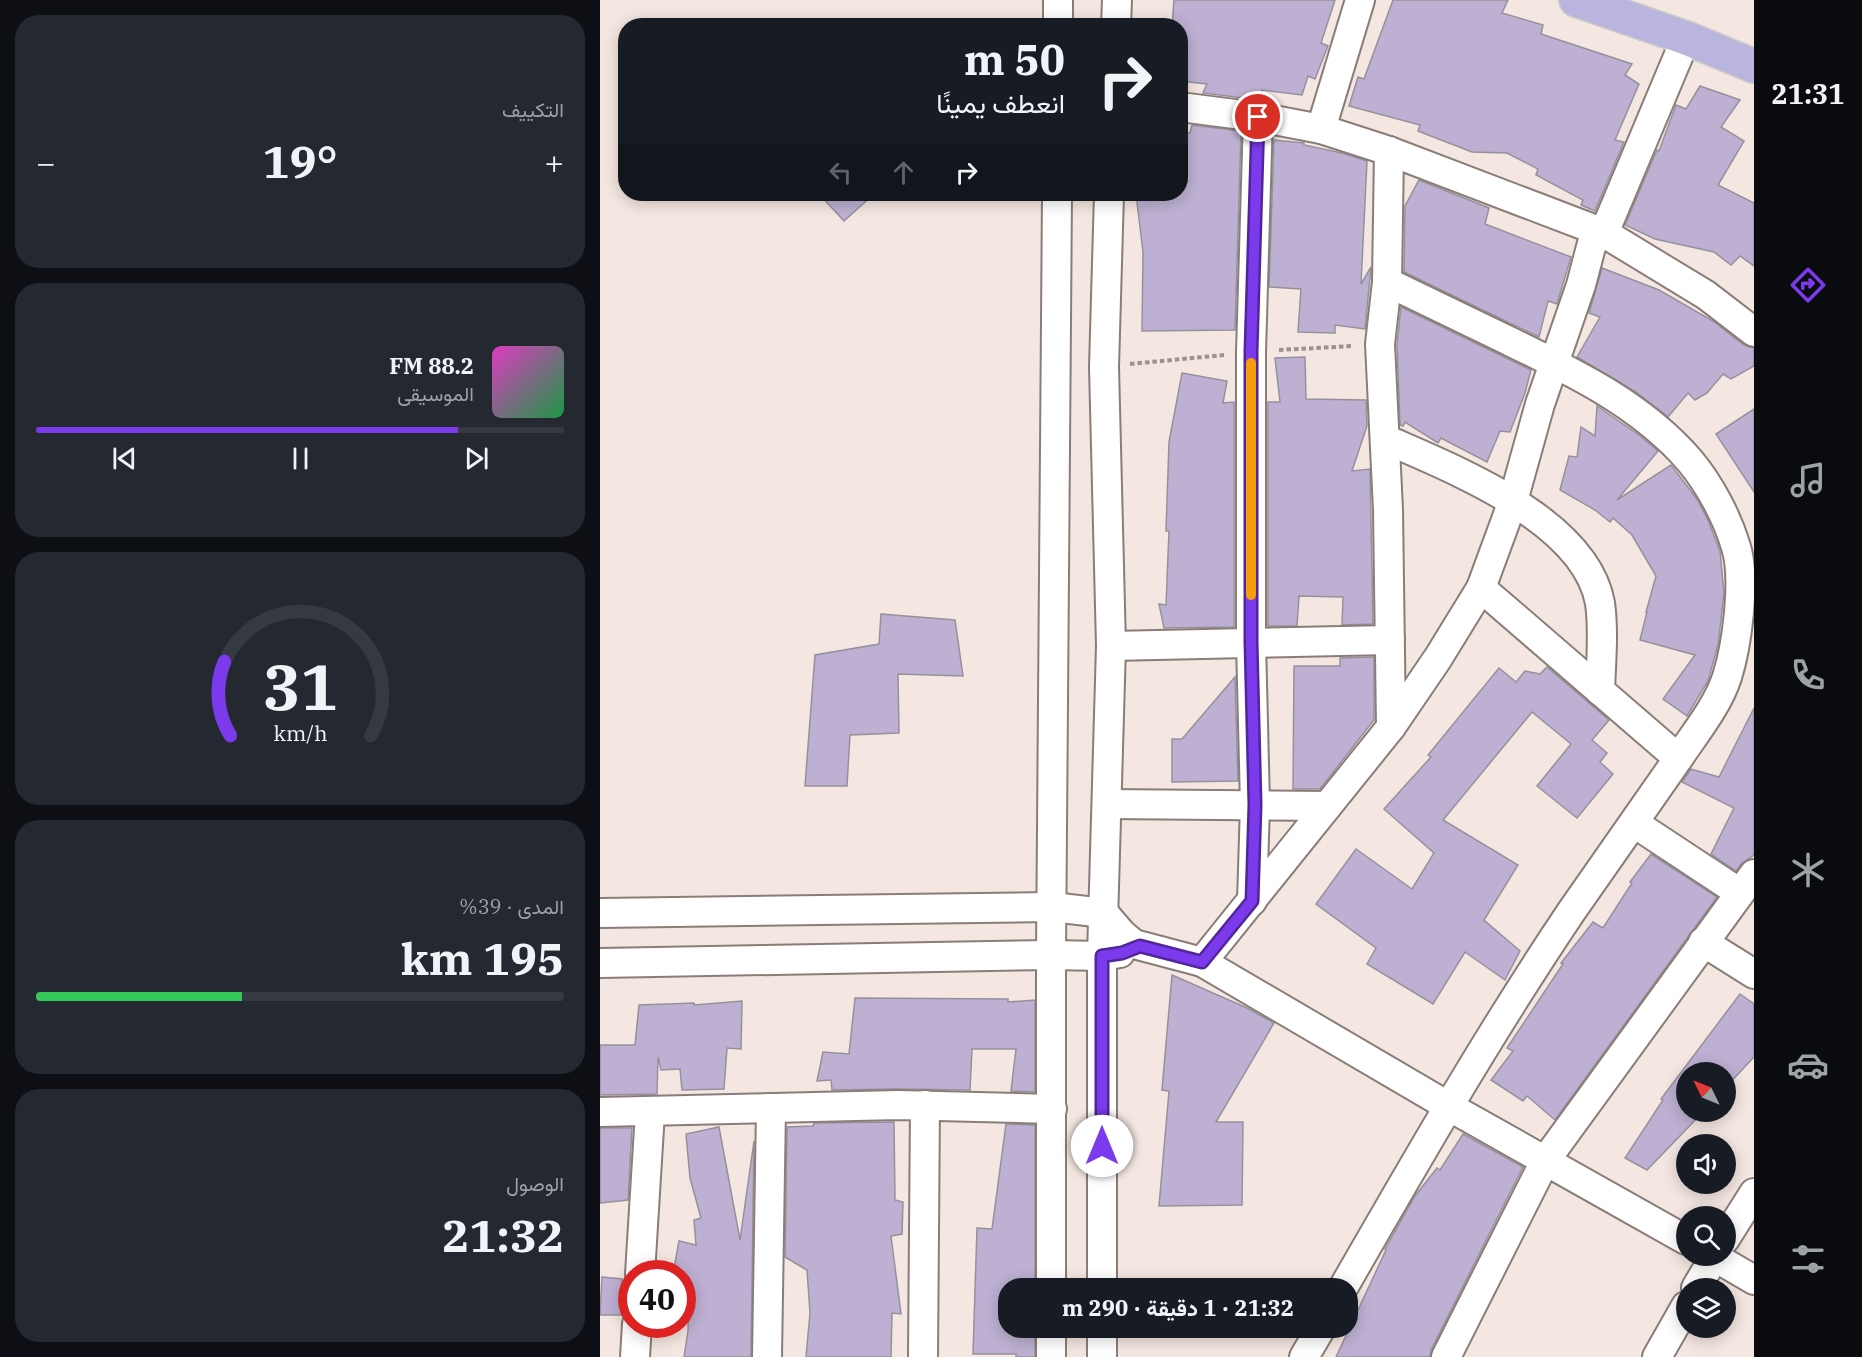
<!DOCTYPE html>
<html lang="ar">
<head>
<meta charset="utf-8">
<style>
	body { margin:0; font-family:"IBM Plex Serif",Vazirmatn,serif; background:#242831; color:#f1f3f6; direction:rtl; height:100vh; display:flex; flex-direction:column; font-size:22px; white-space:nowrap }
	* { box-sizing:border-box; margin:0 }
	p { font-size:20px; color:#9ea1a6 }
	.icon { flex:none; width:33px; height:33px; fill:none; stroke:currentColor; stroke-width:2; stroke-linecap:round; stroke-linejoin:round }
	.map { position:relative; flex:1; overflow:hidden; direction:ltr }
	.side { display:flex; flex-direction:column; gap:15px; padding:15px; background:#0d0f14; width:600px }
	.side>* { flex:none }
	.hud { position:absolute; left:18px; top:18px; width:570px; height:183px; border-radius:24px; box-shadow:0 3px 15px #0003; direction:rtl; background:#171b24; color:#f1f3f6; overflow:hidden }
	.needle { width:39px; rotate:313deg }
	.controls { position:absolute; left:1076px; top:1062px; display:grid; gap:12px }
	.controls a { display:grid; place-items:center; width:60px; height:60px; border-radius:50%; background:#171b24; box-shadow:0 3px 15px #0003; font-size:30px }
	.speed { position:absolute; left:18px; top:1260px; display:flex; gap:12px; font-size:30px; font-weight:700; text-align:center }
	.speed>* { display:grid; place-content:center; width:78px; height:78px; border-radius:50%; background:#171b24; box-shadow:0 3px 15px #0003; line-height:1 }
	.speed .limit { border:9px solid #d22; background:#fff; color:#111 }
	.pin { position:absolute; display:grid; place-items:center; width:51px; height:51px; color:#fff; margin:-26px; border:3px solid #fff; border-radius:50%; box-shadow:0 2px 6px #0007 }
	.me { position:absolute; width:66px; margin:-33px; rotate:0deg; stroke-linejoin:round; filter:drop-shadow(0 0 4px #0008) }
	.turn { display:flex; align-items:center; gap:21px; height:126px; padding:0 24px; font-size:27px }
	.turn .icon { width:78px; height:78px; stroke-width:2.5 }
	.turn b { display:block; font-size:42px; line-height:51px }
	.lanes { display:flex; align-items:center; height:57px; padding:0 24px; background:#0003; justify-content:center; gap:30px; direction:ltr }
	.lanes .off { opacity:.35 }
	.big { font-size:45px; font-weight:700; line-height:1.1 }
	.side .widget { flex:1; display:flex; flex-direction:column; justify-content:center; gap:9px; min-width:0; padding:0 21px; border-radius:24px; background:#242831 }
	.side .dial { align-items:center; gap:0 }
	.dial svg { height:156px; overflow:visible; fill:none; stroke:#363941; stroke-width:7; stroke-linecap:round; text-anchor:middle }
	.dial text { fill:#f1f3f6; stroke:none }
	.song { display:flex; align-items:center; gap:18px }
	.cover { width:72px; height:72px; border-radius:9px; background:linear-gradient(135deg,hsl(310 70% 55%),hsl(140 70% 35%)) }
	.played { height:6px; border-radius:3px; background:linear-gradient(90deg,#7c3aed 80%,#363941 80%) }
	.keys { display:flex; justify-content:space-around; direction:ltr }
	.heat { display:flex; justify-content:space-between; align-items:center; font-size:33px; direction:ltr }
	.charge { height:9px; border-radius:4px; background:linear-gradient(90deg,#34c759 39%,#363941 0) }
	.trip { position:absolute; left:398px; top:1278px; width:360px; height:60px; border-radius:24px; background:#171b24; box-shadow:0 3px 15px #0003; font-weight:700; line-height:60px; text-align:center; direction:rtl }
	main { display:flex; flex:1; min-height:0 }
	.menu { display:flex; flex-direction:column; width:108px; justify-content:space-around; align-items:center; background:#090b0e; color:#9ea1a6 }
	.menu .icon { width:42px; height:42px }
	.menu .active { color:#7c3aed }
	.menu b { font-size:27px; color:#f1f3f6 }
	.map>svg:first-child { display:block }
	.building { fill:#bdb0d2; stroke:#95919c; stroke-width:1.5 }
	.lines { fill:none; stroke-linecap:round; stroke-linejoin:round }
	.minor-casing { stroke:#8a7d77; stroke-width:32 }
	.major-casing { stroke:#cbcac9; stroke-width:36 }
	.path { stroke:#9b918d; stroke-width:4; stroke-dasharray:4.5 3; stroke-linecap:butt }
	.minor { stroke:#fff; stroke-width:28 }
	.major { stroke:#b9b5df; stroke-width:33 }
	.route-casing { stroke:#51269a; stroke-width:15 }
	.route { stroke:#7c3aed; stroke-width:10 }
	.slow { stroke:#f59e0b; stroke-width:10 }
</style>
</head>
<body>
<main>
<nav class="menu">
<b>21:31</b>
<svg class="icon active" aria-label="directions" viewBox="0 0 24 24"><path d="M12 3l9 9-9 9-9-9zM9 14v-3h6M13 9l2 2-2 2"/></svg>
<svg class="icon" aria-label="music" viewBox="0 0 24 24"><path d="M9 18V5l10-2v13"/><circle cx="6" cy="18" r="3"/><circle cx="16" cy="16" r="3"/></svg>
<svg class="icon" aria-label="phone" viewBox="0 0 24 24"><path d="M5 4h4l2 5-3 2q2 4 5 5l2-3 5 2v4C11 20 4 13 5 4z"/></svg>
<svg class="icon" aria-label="climate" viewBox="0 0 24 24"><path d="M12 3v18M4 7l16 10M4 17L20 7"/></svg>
<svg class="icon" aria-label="car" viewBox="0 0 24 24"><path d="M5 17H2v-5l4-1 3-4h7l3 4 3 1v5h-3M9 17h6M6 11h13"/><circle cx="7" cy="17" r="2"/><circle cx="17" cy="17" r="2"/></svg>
<svg class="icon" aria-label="filters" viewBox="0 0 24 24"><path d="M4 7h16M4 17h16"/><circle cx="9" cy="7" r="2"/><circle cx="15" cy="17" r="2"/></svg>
</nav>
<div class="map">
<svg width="1154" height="1357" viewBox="0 0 1154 1357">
	<rect width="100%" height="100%" fill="#f4e6e0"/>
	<!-- building -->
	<g class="building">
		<path d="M 574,0 L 735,0 L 721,43 L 728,46 L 715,79 L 708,76 L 702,95 L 662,90 L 659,100 L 603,93 L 607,84 L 580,81 L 580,26 L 572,26 Z"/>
		<path d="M 793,0 L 908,0 L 902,13 L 943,25 L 941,34 L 1032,64 L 1025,75 L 1039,84 L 1015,140 L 1024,142 L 995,211 L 981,205 L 983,200 L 936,175 L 938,169 L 907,153 L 872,152 L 818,131 L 820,125 L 749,106 L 758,77 L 764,79 Z"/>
		<path d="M 1100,86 L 1140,100 L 1121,127 L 1144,141 L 1118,185 L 1154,203 L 1154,266 L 1140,256 L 1131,265 L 1114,252 L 1055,239 L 1025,225 L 1057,150 L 1059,151 L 1076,105 L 1086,109 Z"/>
		<path d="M 592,125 L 641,131 L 635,330 L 542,331 L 543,252 L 536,194 L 580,194 L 580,132 L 590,133 Z"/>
		<path d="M 674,140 L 704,143 L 704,145 L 742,153 L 767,161 L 761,284 L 771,267 L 765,329 L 735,325 L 735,333 L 698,332 L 701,289 L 669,287 Z"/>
		<path d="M 819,180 L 889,208 L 885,224 L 971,257 L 957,304 L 948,301 L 939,337 L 804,272 L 805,206 Z"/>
		<path d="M 219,194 L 274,194 L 244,221 Z"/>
		<path d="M 1002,268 L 1059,290 L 1113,321 L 1144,345 L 1154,348 L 1154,366 L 1131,379 L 1123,374 L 1107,393 L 1095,400 L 1088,393 L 1068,417 L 1036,392 L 977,357 L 1000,317 L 989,313 Z"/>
		<path d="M 801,307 L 931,370 L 925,393 L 910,432 L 900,431 L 887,462 L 841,438 L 838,443 L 805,422 L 803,426 L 800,425 L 797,345 Z"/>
		<path d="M 705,357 L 706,399 L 766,400 L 767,426 L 752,471 L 770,469 L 773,624 L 742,625 L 743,597 L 699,596 L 697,626 L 668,626 L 668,402 L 680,402 L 675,358 Z"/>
		<path d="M 582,373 L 627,381 L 623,403 L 634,402 L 634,627 L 564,628 L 559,604 L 566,605 L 569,531 L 566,531 L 569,442 Z"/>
		<path d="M 997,406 L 1039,435 L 1058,451 L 1017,500 L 1071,465 L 1097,499 L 1108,520 L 1120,551 L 1124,593 L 1118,645 L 1108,681 L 1087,716 L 1063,699 L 1095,655 L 1040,640 L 1047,612 L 1046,612 L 1056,576 L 1032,535 L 1013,518 L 1010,522 L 995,510 L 960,490 L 969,456 L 977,457 L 981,427 L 995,436 Z"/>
		<path d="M 1154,409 L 1154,492 L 1116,434 Z"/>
		<path d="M 281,614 L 355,620 L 363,676 L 298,674 L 299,733 L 250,735 L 247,786 L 205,786 L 215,655 L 279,644 Z"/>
		<path d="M 774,657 L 774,720 L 720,789 L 693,789 L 694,666 L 740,666 L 740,658 Z"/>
		<path d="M 947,667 L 1009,720 L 992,740 L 1007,753 L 1000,762 L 1013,774 L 977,818 L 937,786 L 971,744 L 932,712 L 843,820 L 918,865 L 884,920 L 920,951 L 905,980 L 865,952 L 833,1004 L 767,964 L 776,948 L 716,904 L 756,849 L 812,889 L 834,853 L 784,809 L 831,757 L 828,755 L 899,668 L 916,682 L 925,671 L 940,674 Z"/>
		<path d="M 635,677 L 638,781 L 572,782 L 572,739 L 582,739 Z"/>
		<path d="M 1154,708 L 1154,855 L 1141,864 L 1136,871 L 1111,854 L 1134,808 L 1082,782 L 1091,769 L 1119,777 Z"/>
		<path d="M 1051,854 L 1117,897 L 955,1120 L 927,1096 L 923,1101 L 891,1080 L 913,1051 L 907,1048 L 963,964 L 961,963 L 993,922 L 1003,928 L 1032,883 L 1030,882 Z"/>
		<path d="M 572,975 L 647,1008 L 674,1023 L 616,1122 L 643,1122 L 642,1205 L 559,1206 L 569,1091 L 562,1090 Z"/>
		<path d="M 1140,994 L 1154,1004 L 1154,1057 L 1125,1088 L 1125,1072 L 1086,1072 L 1086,1112 L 1103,1112 L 1047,1170 L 1025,1158 L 1063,1100 L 1061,1099 Z"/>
		<path d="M 255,998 L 408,999 L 408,1002 L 435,1000 L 435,1092 L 411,1091 L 416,1049 L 372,1049 L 370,1090 L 298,1089 L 232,1090 L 231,1080 L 217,1081 L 223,1052 L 249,1054 Z"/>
		<path d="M 142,1001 L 141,1049 L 127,1048 L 124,1089 L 82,1090 L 80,1069 L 61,1070 L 58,1057 L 57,1094 L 0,1095 L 0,1045 L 35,1045 L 39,1005 L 94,1003 L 94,1005 Z"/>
		<path d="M 294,1122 L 295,1200 L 303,1202 L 302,1234 L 291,1236 L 301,1314 L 292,1313 L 291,1357 L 206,1357 L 210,1313 L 207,1270 L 185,1257 L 187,1127 L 213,1126 L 214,1123 Z"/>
		<path d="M 406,1124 L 435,1125 L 435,1288 L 408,1288 L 408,1328 L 435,1328 L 435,1357 L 416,1357 L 416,1354 L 373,1354 L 377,1228 L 392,1229 Z"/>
		<path d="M 119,1127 L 140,1240 L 154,1141 L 151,1357 L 84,1357 L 88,1331 L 89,1277 L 82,1276 L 82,1274 L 73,1274 L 79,1241 L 96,1245 L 94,1220 L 101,1218 L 90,1178 L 86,1134 Z"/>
		<path d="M 0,1128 L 32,1128 L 28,1200 L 0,1203 Z"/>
		<path d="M 863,1134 L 923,1167 L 831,1350 L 830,1357 L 736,1357 L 786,1250 L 785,1249 L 815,1196 L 837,1168 L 840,1170 Z"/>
		<path d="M 2,1277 L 22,1279 L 23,1315 L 0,1315 Z"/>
	</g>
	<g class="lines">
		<defs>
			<g id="minor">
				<path d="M 458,26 L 458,0"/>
				<path d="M 516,26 L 517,0"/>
				<path d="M 580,107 L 658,117 L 721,129 L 789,151 L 1004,233 L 1106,295 L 1154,332"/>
				<path d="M 721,129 L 760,0"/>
				<path d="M 789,151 L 787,282 L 780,344 L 788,510 L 791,727"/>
				<path d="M 785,439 C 853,469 985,520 1000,603 C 1004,632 1001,662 1000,691"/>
				<path d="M 881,588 L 1078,758"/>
				<path d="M 511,646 L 790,640"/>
				<path d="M 507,804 L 727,806"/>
				<path d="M 1034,823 L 1140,893"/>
				<path d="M 652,901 L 655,805 L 651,642 L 651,352 L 658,117"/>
				<path d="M 0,913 L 452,907 L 504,913 L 522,934 L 534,944 L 602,962 L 848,1106 L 1086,1240"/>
				<path d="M 1103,942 L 1154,974"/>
				<path d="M 602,962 L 791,727 L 838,658 L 881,588 L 913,501 L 940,404 L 981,285 L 992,243 L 1004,233 L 1086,38"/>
				<path d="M 0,963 L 451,955 L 502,956 L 520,953"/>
				<path d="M 0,1112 L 298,1105 L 452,1109"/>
				<path d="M 1125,1239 L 1154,1193"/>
				<path d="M 1113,1256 L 1154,1280"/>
				<path d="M 40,1274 L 50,1112"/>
				<path d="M 451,1288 L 451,955 L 457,194"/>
				<path d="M 502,1288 L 502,956 L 511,646 L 504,367 L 509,194"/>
				<path d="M 743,1288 C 816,1161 889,1034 971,912 C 1007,860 1044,808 1080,756 C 1096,732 1118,705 1127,677 C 1137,645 1146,579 1136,547 C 1127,517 1110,485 1090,461 C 1041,404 971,371 905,339 C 865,320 826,301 787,282"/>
				<path d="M 1096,1288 L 1115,1256"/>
				<path d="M 35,1357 L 37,1324"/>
				<path d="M 167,1357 L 171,1108"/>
				<path d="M 323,1357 L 325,1105"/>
				<path d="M 451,1357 L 451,1328"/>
				<path d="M 502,1357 L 502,1328"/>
				<path d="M 704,1357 L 721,1328"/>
				<path d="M 846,1357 L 945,1161 L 1154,874"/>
				<path d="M 1057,1357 L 1086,1306"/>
			</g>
			<path id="major" d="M 976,0 L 1086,38 L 1154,66"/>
		</defs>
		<!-- minor casing -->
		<use href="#minor" class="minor-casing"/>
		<!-- major casing -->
		<use href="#major" class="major-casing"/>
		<!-- path -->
		<g class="path">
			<path d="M 679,350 L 753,346"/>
			<path d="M 530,364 L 624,355"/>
		</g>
		<!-- minor -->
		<use href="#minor" class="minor"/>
		<!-- major -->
		<use href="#major" class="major"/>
	</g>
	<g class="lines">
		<defs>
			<path id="route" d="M 502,1146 L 502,956 L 522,953 L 540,946 L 602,962 L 652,901 L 655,805 L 651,642 L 651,352 L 658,117"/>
		</defs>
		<!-- route casing -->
		<use href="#route" class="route-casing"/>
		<!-- route -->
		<use href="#route" class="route"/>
		<!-- slow -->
		<path class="slow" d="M 651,595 L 651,363"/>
	</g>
</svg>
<div class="controls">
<a><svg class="needle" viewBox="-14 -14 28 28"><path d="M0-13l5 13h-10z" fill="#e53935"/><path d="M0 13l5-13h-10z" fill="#9ea1a6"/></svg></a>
<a><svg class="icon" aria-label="sound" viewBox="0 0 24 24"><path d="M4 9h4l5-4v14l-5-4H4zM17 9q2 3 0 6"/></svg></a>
<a><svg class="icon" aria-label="search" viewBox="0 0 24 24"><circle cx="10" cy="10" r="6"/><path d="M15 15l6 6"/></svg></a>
<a><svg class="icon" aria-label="layers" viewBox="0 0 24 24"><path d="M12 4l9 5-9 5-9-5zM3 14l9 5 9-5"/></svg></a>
</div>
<div class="speed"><div class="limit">40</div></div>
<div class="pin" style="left:658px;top:117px;background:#d93025"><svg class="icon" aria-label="arrive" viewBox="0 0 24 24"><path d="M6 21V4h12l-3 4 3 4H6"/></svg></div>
<svg class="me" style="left:502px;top:1146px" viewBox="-20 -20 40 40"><circle r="19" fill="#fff"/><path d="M0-13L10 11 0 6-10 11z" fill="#7c3aed"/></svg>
<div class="trip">21:32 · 1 دقيقة · 290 m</div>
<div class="hud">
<div class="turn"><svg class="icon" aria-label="right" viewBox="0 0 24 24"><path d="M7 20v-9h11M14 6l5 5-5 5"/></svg><div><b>50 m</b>انعطف يمينًا</div></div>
<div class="lanes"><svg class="icon off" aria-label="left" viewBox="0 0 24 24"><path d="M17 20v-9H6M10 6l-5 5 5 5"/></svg><svg class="icon off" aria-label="ahead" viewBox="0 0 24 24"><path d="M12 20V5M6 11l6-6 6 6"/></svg><svg class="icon" aria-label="right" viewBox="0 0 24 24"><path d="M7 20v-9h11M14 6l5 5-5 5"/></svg></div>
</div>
</div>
<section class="side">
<div class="widget"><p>التكييف</p>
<div class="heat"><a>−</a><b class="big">19°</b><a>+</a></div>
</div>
<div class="widget">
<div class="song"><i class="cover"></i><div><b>88.2 FM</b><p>الموسيقى</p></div></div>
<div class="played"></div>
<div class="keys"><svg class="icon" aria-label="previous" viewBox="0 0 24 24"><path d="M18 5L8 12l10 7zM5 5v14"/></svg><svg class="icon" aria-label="pause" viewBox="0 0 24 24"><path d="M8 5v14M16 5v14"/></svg><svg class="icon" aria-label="next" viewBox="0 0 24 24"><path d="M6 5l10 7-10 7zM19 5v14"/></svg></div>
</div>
<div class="widget dial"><svg viewBox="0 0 100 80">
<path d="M14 69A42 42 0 1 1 86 69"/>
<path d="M14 69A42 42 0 0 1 11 31" stroke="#7c3aed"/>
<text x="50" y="56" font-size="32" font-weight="700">31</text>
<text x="50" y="72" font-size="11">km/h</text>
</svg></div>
<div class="widget"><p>المدى · 39%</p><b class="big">195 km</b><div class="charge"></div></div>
<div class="widget"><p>الوصول</p><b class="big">21:32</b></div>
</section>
</main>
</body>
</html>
